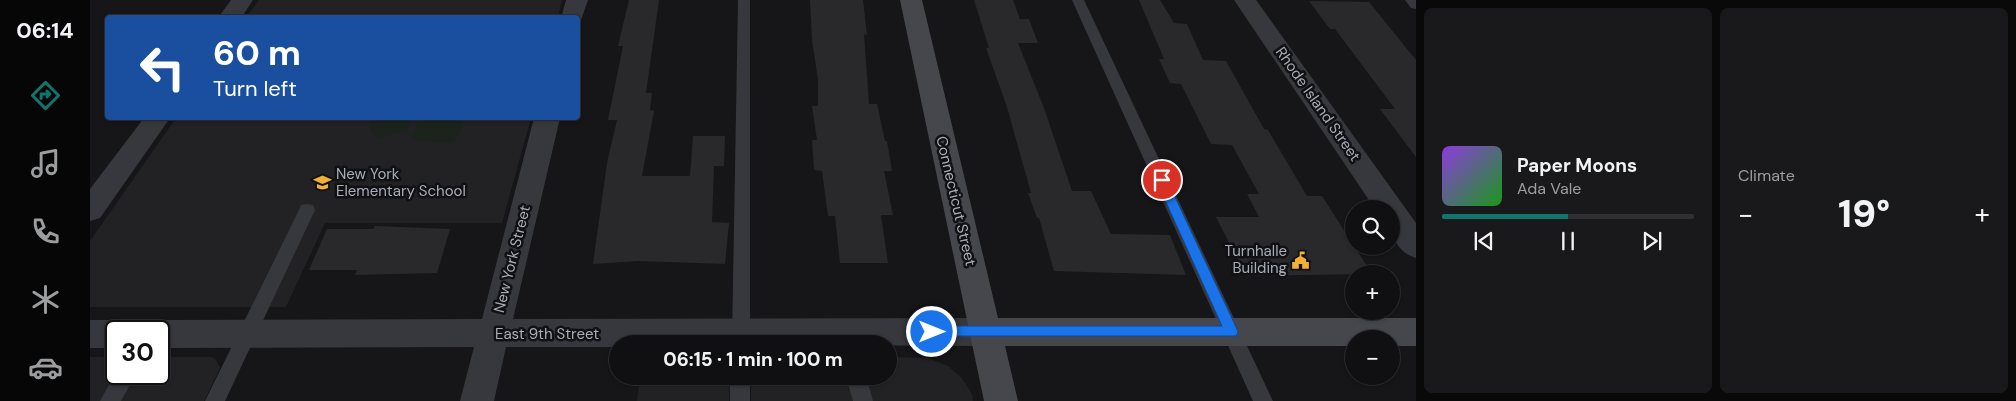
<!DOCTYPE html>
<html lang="en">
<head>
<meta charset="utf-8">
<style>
	body { margin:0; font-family:"DM Sans",sans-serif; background:#19191b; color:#f1f3f6; height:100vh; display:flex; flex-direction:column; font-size:19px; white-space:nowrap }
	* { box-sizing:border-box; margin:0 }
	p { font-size:16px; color:#9c9d9f }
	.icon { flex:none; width:28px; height:28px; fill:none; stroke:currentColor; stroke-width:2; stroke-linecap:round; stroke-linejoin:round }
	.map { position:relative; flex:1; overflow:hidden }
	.drawer { display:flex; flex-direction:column; gap:8px; padding:8px; background:#09090a; width:600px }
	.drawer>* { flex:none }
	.hud { position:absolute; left:15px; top:15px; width:475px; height:105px; border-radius:5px; box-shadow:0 1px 4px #0004,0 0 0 1px #303032; background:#1a4fa0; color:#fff; overflow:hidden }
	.controls { position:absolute; left:1255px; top:200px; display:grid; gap:10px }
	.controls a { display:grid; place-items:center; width:55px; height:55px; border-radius:50%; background:#101012; box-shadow:0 1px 4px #0004,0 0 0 1px #303032; font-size:25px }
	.speed { position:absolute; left:15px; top:320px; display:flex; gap:10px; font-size:25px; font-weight:700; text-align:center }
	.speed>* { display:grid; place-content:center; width:65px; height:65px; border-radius:50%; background:#101012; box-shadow:0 1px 4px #0004,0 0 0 1px #303032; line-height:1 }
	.speed .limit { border:2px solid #111; border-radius:8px; background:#fff; color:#111 }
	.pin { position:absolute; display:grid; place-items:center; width:42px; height:42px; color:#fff; margin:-21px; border:2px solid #fff; border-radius:50%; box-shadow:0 1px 5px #0007 }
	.me { position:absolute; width:55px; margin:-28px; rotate:90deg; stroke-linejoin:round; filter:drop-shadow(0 0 4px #0008) }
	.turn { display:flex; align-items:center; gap:18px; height:105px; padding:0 25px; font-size:22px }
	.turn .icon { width:65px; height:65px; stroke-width:2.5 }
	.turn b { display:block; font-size:35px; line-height:42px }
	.big { font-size:38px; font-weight:800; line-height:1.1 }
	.drawer .card { flex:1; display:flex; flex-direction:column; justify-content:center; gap:8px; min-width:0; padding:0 18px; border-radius:8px; background:#19191b }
	.song { display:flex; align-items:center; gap:15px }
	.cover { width:60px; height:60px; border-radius:8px; background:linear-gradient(135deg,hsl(270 70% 55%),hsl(120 70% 35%)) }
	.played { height:5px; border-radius:2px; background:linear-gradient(90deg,#0f766e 50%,#303032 50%) }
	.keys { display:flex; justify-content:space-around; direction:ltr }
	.heat { display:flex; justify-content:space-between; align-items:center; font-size:28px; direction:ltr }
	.drawer .tiles { flex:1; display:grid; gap:8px; grid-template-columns:repeat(2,1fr) }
	.trip { position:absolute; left:519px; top:335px; width:288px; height:50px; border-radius:25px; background:#101012; box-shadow:0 1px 4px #0004,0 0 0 1px #303032; font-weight:800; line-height:50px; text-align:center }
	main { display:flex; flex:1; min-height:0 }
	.tabs { display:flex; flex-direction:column; width:90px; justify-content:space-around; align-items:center; background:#060607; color:#9c9d9f }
	.tabs .icon { width:35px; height:35px }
	.tabs .selected { color:#0f766e }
	.tabs b { font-size:22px; color:#f1f3f6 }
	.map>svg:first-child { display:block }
	.built { fill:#222225 }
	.green { fill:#1c231d }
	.building { fill:#29292c }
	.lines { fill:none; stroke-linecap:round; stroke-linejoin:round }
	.lane { fill:#37383d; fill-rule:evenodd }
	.street { fill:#37383d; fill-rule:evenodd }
	.secondary { fill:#45474d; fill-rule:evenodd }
	.route { fill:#1a73e8; stroke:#114b97 }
	.labels { text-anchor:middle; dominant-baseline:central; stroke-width:5; stroke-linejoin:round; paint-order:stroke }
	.street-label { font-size:15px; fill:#a8adb8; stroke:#111113 }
	.poi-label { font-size:15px; fill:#a8adb8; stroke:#111113; text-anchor:start }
</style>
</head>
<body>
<main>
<nav class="tabs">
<b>06:14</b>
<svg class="icon selected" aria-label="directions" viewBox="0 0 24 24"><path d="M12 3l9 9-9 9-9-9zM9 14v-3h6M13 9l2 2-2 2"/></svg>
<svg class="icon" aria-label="music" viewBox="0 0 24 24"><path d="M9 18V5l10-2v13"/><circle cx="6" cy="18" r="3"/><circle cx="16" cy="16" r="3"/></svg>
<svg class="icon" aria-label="phone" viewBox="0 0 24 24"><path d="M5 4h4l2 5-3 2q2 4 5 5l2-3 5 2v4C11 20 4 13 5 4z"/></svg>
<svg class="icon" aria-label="climate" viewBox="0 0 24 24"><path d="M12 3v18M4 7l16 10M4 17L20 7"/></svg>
<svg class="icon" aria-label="car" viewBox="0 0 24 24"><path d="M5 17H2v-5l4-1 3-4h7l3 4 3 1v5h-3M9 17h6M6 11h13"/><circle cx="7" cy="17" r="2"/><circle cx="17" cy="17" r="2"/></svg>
</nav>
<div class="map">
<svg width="1326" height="401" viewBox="0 0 1326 401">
	<rect width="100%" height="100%" fill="#161618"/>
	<!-- built -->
	<g class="built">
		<path d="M 169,0 L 472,0 L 468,17 L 156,17 Z"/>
		<path d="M 86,118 L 441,118 L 412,223 L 235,223 L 196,307 L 0,307 L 0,241 Z"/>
		<path d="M 0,357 L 26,357 L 26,374 L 69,374 L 69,357 L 122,357 L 126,360 L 130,368 L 114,401 L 0,401 Z"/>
		<path d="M 798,357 L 838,358 L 858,366 L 872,378 L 882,394 L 883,401 L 661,401 L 661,376 L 798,376 Z"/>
		<path d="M 550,376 L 640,376 L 639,401 L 547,401 Z"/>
	</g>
	<!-- green -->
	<g class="green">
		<path d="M 284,118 L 324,118 L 324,119 L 317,130 L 292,137 L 283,135 C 279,128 280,124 284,118 Z"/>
		<path d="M 330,118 L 372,118 C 373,126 369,138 362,143 L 325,141 L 321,138 Z"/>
	</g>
	<!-- building -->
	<g class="building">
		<path d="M 539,0 L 569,0 L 556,93 L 562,93 L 560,110 L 564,111 L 552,176 L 600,176 L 603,136 L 635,136 L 634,166 L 624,166 L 622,222 L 639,223 L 635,264 L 548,261 L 503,264 L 517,163 L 527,120 L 518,120 L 533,46 L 528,46 Z"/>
		<path d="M 720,0 L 773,0 L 777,35 L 774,34 L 779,104 L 787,104 L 795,141 L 797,141 L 802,171 L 794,171 L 803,215 L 791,215 L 798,263 L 750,263 L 745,216 L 738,216 L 732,171 L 724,170 L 722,140 L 727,140 L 722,106 L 728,106 L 728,80 L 722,40 Z"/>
		<path d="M 884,0 L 923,0 L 930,19 L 939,19 L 948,43 L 928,43 L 954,108 L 982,191 L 1001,191 L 1021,234 L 1080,235 L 1096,275 L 964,271 L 949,218 L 947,218 L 938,193 L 941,193 L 917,107 L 896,48 L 899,48 Z"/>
		<path d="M 1049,0 L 1070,0 L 1084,23 L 1097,24 L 1113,60 L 1136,61 L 1174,129 L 1178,130 L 1217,196 L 1232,196 L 1282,274 L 1156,276 L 1126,217 L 1169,217 L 1157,194 L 1169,194 L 1142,145 L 1121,144 L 1091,84 L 1080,83 L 1069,59 L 1074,59 Z"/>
		<path d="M 1219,1 L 1279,2 L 1326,60 L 1326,157 L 1290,109 L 1305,109 L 1245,29 L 1240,29 Z"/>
		<path d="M 285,226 L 360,229 L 347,273 L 265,275 L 267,270 L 219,270 L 237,229 L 283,229 Z"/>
	</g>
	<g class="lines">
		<!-- lane -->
		<g class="lane">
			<path d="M 648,0 L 660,0 L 660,339 L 658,344 L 644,344 L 642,339 Z"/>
			<path d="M 982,0 L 994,0 L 1183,401 L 1163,401 Z"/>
			<path d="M 1315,0 L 1326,0 L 1326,9 L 1321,8 Z"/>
			<path d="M 217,204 L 223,205 L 225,210 L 135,401 L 115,401 L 209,210 L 211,205 Z"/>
			<path d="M 26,372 L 46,374 L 31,401 L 10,401 Z"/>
			<rect x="640" y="376" width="20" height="25"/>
			<path d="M 756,376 L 776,376 L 783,401 L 763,401 Z"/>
		</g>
		<!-- street -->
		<g class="street">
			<path d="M 141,0 L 163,0 L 151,18 L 128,18 Z"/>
			<path d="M 476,0 L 498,0 L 490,23 L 488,23 L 488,18 L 471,18 Z"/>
			<path d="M 1144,0 L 1166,0 L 1326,223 L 1326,258 C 1302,250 1301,230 1301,209 L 1285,209 Z"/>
			<path d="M 54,118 L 80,118 L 10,218 L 0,221 L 0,189 Z"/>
			<path d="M 444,118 L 470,118 L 423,319 L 895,318 L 906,322 L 911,332 L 906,342 L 895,346 L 528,344 L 528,347 L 416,347 L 404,401 L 370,401 L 384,347 L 69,348 L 69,331 L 55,331 L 58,324 L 69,320 L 392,319 Z"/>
			<path d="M 0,320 L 26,320 L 37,324 L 40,331 L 26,331 L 26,348 L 0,348 Z"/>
		</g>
		<!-- secondary -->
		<path class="secondary" d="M 810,0 L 832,0 L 908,318 L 1326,318 L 1326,346 L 1301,346 L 1301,339 L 1264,339 L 1264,346 L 915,346 L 928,401 L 894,401 Z"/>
	</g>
	<!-- route -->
	<path class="route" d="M 1072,176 L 1077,180 L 1146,327 L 1148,332 L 1146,336 L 838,336 L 836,332 L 838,328 L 842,326 L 1132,326 L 1066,180 Z"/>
	<!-- icons -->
	<defs>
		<symbol id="school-bare" viewBox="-9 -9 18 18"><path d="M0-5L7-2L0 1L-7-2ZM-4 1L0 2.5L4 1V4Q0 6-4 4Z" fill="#f2b134" stroke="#111113" stroke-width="2.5" paint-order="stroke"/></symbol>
		<symbol id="civic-bare" viewBox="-9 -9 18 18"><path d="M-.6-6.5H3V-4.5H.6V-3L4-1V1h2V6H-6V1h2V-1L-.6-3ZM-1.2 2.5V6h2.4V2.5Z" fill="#f2b134" stroke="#111113" stroke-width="2.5" paint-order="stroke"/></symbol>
	</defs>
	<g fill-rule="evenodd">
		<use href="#school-bare" x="220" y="170" width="25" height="25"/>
		<use href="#civic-bare" x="1198" y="248" width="25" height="25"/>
	</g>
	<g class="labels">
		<!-- street labels -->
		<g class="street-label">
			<text transform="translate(1228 104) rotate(55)">Rhode Island Street</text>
			<text transform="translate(866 201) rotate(77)">Connecticut Street</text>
			<text transform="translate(422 259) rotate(-76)">New York Street</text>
			<text x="457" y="334">East 9th Street</text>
		</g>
		<!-- poi labels -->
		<g class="poi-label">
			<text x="246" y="174">New York<tspan x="246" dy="17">Elementary School</tspan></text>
			<text x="1197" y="251" text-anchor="end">Turnhalle<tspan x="1197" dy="17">Building</tspan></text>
		</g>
	</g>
</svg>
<div class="controls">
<a><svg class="icon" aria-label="search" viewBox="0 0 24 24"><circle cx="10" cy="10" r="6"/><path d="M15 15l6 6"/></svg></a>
<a>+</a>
<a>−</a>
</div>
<div class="speed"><div class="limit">30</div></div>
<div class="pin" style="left:1072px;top:180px;background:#d93025"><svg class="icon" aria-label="arrive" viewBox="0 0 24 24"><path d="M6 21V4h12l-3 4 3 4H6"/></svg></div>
<svg class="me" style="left:842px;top:332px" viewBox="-20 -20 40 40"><circle r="17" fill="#1a73e8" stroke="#fff" stroke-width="3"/><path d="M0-11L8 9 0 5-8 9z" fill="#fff"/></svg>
<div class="trip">06:15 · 1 min · 100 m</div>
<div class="hud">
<div class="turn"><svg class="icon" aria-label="left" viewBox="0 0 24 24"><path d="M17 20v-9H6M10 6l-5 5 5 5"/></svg><div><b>60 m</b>Turn left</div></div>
</div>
</div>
<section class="drawer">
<div class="tiles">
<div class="card">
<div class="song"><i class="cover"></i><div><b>Paper Moons</b><p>Ada Vale</p></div></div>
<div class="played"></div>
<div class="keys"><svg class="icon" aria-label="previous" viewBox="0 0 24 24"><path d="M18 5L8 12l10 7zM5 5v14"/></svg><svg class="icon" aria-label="pause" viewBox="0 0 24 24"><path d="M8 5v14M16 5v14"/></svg><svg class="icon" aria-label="next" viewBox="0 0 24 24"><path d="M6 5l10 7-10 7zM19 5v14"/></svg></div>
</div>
<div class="card"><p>Climate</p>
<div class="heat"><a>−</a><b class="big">19°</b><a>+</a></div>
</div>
</div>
</section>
</main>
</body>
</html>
